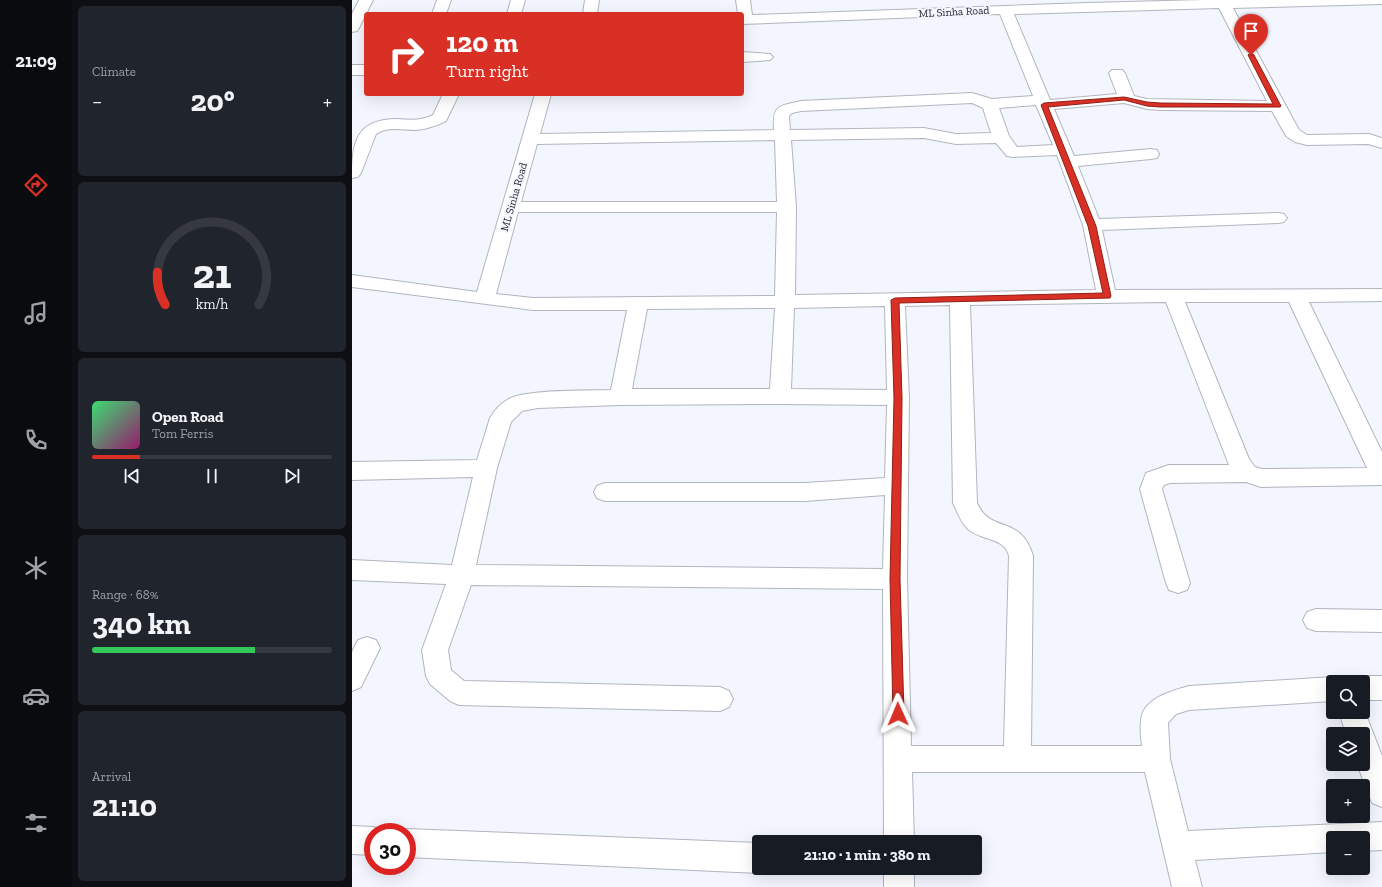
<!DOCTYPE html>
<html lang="en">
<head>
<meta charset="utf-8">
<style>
	body { margin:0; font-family:"Zilla Slab",serif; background:#20242c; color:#f1f3f6; height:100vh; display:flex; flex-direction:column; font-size:15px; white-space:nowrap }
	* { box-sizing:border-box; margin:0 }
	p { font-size:13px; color:#9ea1a6 }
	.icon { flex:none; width:22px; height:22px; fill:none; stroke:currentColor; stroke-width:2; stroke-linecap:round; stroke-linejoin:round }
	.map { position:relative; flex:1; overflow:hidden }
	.sheet { display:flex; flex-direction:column; gap:6px; padding:6px; background:#0d0f14; width:280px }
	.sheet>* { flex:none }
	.top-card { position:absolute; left:12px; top:12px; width:380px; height:84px; border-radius:4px; box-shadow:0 4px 16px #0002; background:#d93025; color:#fff; overflow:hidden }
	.fabs { position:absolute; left:974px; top:675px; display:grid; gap:8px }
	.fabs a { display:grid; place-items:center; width:44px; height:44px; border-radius:4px; background:#171b24; box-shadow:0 4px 16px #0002; font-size:20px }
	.speed { position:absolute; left:12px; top:823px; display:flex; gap:8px; font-size:20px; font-weight:700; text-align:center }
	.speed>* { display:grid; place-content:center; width:52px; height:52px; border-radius:50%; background:#171b24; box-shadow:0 4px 16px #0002; line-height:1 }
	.speed .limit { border:6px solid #d22; background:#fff; color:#111 }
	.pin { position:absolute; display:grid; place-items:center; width:34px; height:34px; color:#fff; margin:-41px -17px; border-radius:50% 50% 50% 0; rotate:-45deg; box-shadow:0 0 4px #0007 }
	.pin .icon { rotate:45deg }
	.me { position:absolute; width:44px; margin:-22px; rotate:359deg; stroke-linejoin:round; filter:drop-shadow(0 0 3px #0008) }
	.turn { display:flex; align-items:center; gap:14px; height:84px; padding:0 16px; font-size:18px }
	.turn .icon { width:52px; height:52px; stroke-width:2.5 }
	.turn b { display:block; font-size:28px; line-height:34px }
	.big { font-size:30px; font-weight:700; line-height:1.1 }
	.sheet .tile { flex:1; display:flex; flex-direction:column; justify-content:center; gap:6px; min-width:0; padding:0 14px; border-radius:6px; background:#20242c }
	.sheet .dial { align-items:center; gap:0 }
	.dial svg { height:104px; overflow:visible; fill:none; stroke:#363941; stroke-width:7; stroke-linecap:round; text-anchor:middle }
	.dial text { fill:#f1f3f6; stroke:none }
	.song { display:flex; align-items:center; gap:12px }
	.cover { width:48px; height:48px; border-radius:6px; background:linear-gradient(135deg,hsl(140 70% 55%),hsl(320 70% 35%)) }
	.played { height:4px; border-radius:2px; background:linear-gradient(90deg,#d93025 20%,#363941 20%) }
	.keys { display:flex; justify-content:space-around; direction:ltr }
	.heat { display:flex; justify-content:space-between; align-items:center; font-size:22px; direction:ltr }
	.charge { height:6px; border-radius:3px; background:linear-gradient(90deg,#34c759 68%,#363941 0) }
	.trip { position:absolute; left:400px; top:835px; width:230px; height:40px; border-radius:4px; background:#171b24; box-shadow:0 4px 16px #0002; font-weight:700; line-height:40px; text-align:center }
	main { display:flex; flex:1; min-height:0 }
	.tab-bar { display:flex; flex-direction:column; width:72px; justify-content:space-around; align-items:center; background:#090b0e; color:#9ea1a6 }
	.tab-bar .icon { width:28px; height:28px }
	.tab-bar .current { color:#d93025 }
	.tab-bar b { font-size:18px; color:#f1f3f6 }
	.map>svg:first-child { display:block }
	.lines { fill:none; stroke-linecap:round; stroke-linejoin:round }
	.minor-casing { stroke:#b1b5bd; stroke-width:2 }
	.minor { fill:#fff; fill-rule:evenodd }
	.route { fill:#d93025; stroke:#8d1f18 }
	.labels { text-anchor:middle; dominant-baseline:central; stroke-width:4; stroke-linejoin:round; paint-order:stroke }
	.far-street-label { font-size:11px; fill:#26272b; stroke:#f3f6fe }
</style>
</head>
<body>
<main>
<nav class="tab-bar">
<b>21:09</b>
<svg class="icon current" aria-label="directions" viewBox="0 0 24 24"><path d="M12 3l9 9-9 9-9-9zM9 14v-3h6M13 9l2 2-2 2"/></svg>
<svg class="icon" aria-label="music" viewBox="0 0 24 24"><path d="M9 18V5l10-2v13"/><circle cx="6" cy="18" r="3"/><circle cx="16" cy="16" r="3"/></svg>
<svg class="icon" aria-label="phone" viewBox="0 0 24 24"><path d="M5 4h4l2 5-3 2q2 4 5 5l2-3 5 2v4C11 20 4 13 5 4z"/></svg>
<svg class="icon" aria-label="climate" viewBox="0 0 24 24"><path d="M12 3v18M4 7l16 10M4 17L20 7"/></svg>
<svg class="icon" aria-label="car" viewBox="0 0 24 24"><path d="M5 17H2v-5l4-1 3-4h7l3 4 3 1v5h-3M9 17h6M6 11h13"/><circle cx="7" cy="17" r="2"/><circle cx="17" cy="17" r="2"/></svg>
<svg class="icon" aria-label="filters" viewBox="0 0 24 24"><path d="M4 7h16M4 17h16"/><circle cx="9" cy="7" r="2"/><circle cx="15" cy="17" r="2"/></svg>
</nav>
<section class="sheet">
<div class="tile"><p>Climate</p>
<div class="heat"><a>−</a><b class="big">20°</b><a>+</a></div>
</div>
<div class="tile dial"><svg viewBox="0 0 100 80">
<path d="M14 69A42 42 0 1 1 86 69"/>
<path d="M14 69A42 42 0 0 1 8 44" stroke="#d93025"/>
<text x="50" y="56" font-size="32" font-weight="700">21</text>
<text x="50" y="72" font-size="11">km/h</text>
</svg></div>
<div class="tile">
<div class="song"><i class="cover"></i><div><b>Open Road</b><p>Tom Ferris</p></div></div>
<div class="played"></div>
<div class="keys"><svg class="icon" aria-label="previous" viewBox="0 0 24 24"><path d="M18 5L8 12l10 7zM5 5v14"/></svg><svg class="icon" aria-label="pause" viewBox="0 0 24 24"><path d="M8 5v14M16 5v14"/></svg><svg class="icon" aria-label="next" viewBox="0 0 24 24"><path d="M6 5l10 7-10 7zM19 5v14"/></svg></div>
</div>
<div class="tile"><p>Range · 68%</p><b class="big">340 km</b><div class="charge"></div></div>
<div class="tile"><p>Arrival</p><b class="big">21:10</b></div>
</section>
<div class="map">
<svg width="1030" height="887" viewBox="0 0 1030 887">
	<rect width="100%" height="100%" fill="#f3f6fe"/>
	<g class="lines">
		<defs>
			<g id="minor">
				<path d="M 7,0 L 21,0 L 7,28 L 5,31 L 0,32 L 0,14 Z"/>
				<path d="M 85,0 L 99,0 L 94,14 L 80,14 Z"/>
				<path d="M 159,0 L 173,0 L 169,14 L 155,14 Z"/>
				<path d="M 233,0 L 247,0 L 245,14 L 231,14 Z"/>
				<path d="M 384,0 L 398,0 L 400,15 L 734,3 L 852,0 L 1030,0 L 1030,4 L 881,8 L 947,130 L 955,135 L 1017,134 L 1030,138 L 1030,148 L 1016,144 L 955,145 L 943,142 L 934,136 L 920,111 L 808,110 L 795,109 L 772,103 L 702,109 L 722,156 L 799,149 L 805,150 L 807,154 L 805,158 L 799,159 L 726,166 L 747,219 L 926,213 L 932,214 L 935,218 L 932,222 L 926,223 L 750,230 L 763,290 L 1030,289 L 1030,301 L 957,302 L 1030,452 L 1030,485 L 909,487 L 894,482 L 818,483 L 812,485 L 810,489 L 838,583 L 835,590 L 826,593 L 817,590 L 814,583 L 788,489 L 794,473 L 817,465 L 877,465 L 814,302 L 618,305 L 625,503 C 638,534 669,514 681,556 L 679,746 L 790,746 C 789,738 788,729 789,721 C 790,698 820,691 837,686 L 981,677 L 991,682 L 981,682 L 981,701 L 837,710 L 824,714 L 816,723 L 818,759 L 836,831 L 1030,822 L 1030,850 L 1011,851 L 1011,838 L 981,838 L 981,852 L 843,860 L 850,887 L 820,887 L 793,772 L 560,772 L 562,842 L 532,842 L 531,589 L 119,585 L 96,650 L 99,670 L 112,681 L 368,687 L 377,691 L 381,699 L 377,707 L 368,711 L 107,705 L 98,701 L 78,684 L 74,676 L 70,650 L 94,584 L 0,580 L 0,560 L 100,565 L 121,477 L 0,480 L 0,462 L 125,460 L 138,418 C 142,411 148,404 155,400 C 172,389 236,391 259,390 L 275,310 L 181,310 L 0,287 L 0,275 L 125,292 L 183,94 L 199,94 L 188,134 L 422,130 C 420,105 427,106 449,101 L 620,93 L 640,99 L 681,96 L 648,14 L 390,24 L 390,14 L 386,14 ZM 867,8 L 915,101 L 795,99 L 782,96 L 773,73 L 770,70 L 760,70 L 757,73 L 765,94 L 698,100 L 662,14 ZM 620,103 L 631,108 L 639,133 L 604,134 L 572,128 L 438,130 L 437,116 L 440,113 L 449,111 ZM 684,105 L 701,145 L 665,147 L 657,136 L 647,108 ZM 572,138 L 604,144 L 644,143 L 655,156 L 661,157 L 705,155 L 731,225 L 744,290 L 443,295 L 444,207 L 439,140 ZM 423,140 L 425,202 L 169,202 L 185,144 ZM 166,212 L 425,212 L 423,296 L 181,298 L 144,294 ZM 833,302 L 937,302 L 1015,468 L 910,469 L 903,467 L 897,459 ZM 598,305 L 601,503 C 605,511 608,521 615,528 C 627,541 652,536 657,556 L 652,746 L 559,746 L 555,579 L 557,398 L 553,306 ZM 533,306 L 535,390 L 439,389 L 442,308 ZM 423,308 L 418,389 L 280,389 L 295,309 ZM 428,404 L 535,405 L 533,478 L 453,483 L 253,483 L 245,486 L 242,492 L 245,498 L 253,501 L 453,501 L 533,495 L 531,569 L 124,565 L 145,468 L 159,422 L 170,411 L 186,408 L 268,405 Z"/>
				<path d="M 390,52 L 418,54 L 421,57 L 418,60 L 390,62 Z"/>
				<rect x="0" y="65" width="14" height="10"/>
				<path d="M 91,94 L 107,94 L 94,121 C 84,126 74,129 64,130 C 50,130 36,126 24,134 L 9,173 L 6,177 L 0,178 C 0,144 3,119 45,119 C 58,120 69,121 81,115 Z"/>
				<path d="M 964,609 L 1030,610 L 1030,632 L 964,631 L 955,628 L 951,620 L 955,612 Z"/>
				<path d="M 15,637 L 24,640 L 28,648 L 9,687 L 0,691 L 0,652 L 6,640 Z"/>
				<path d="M 1011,676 L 1030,676 L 1030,700 L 1011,700 L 1011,682 L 1001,682 L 1002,680 Z"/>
				<path d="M 1011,707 L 1030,756 L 1030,807 L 1020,803 L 1005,764 L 1011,764 L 1011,734 L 994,734 L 987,712 L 1011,712 Z"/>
				<path d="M 0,826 L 21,827 L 31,831 L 21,832 L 21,855 L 0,854 Z"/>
				<path d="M 55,829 L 407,843 L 407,868 L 418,868 L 407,873 L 55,857 L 55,832 L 47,832 Z"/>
				<rect x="532" y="868" width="30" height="19"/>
			</g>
		</defs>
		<!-- minor casing -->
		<use href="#minor" class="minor-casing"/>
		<!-- minor -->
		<use href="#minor" class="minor"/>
	</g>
	<!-- route -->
	<path class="route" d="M 899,53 L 902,55 L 929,106 L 928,107 L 808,107 L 795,106 L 772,100 L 696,107 L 744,226 L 759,296 L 758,298 L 547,303 L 550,398 L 548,579 L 552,714 L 550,717 L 546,719 L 542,717 L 541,714 L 538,579 L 542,398 L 539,300 L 543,298 L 751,293 L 736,226 L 689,105 L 692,103 L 772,97 L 795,102 L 808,103 L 921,104 L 896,55 Z"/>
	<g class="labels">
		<!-- far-street labels -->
		<g class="far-street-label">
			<text transform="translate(602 12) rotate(-3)">ML Sinha Road</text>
			<text transform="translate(162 197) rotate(-74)">ML Sinha Road</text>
		</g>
	</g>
</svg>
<div class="fabs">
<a><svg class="icon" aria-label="search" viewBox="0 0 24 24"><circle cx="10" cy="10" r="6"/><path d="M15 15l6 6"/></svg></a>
<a><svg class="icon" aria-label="layers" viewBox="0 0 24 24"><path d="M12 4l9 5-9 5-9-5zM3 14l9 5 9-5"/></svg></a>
<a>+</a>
<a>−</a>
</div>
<div class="speed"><div class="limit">30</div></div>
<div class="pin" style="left:899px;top:55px;background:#d93025"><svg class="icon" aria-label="arrive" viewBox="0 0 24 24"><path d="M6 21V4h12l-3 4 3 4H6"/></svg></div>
<svg class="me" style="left:546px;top:714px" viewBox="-20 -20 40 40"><path d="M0-17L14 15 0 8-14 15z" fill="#d93025" stroke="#fff" stroke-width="4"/></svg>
<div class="trip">21:10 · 1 min · 380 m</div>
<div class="top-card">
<div class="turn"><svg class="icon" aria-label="right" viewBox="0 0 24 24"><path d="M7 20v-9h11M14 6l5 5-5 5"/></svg><div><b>120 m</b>Turn right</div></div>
</div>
</div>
</main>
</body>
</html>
